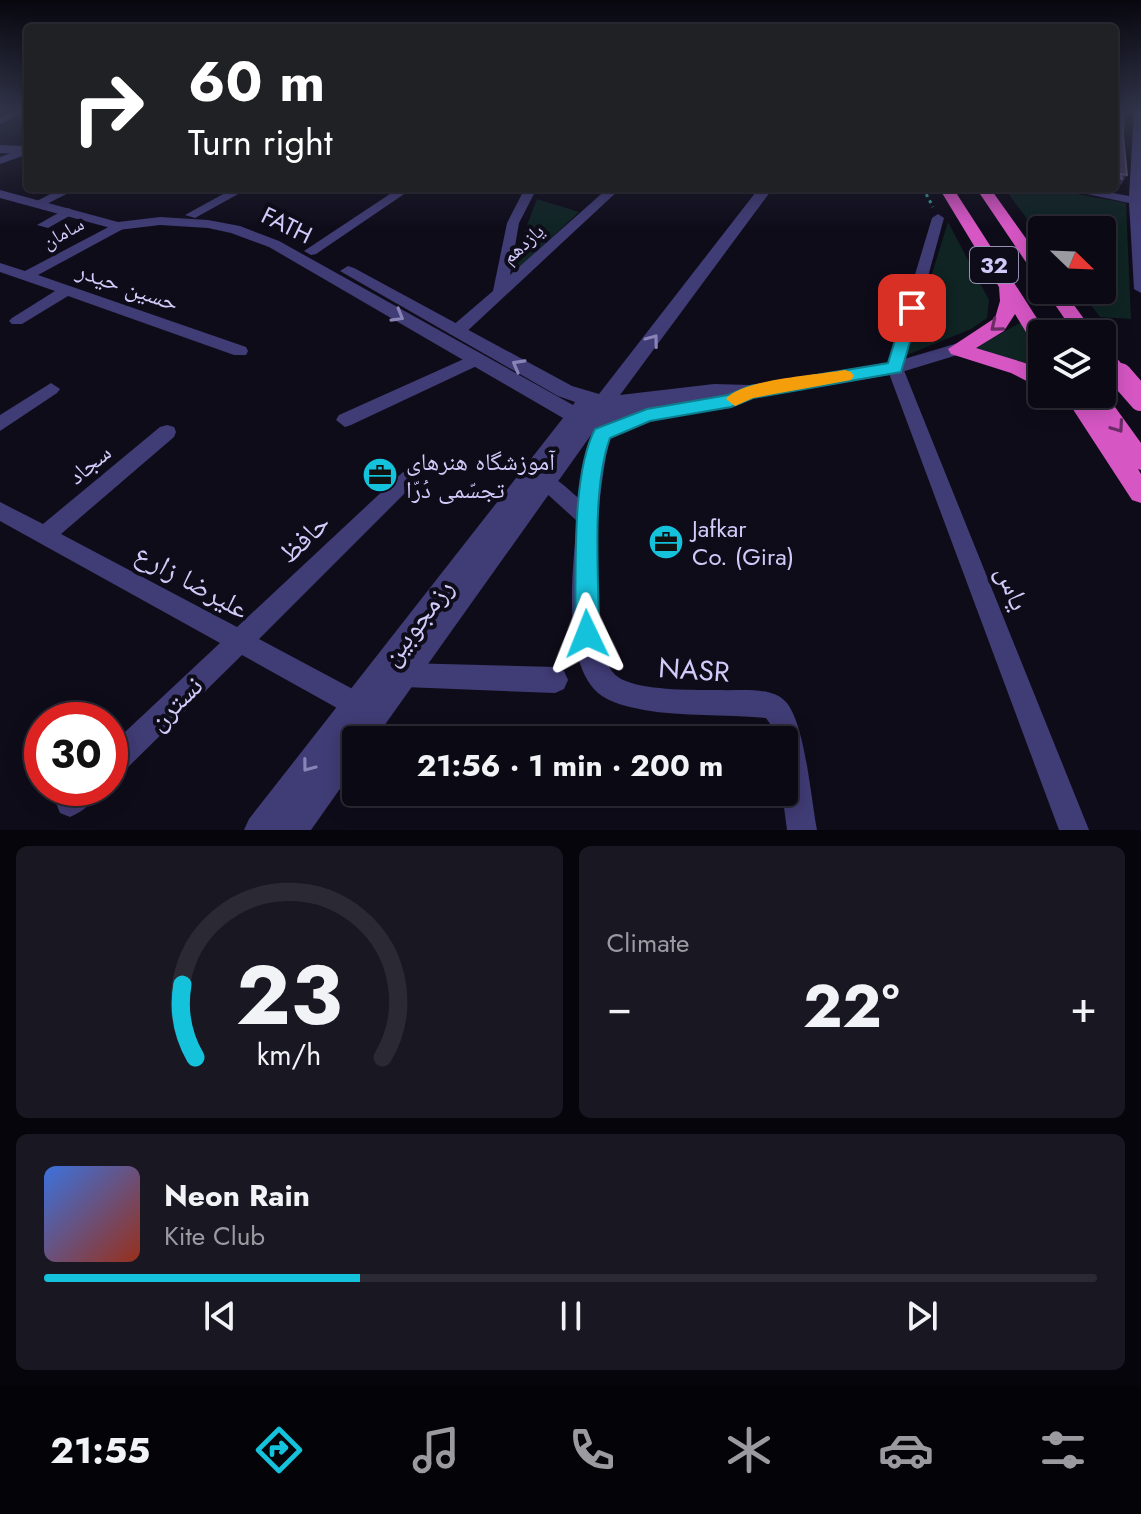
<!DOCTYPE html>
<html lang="en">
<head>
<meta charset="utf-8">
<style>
	body { margin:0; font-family:Jost,"Noto Naskh Arabic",sans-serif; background:#191722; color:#f1f3f6; height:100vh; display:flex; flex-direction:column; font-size:30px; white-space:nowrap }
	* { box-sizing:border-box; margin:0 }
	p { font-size:26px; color:#9a9aa0 }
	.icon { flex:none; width:44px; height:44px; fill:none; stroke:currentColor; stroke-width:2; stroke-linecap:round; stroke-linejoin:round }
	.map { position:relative; height:830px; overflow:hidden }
	.sheet { display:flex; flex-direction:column; gap:16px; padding:16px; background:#06050b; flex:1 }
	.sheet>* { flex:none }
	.banner { position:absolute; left:24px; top:24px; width:1094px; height:168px; border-radius:8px; box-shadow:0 4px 20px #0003,0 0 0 2px #2b2a34; background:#202124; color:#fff; overflow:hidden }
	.needle { width:52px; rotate:113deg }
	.buttons { position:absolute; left:1028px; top:216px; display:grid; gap:16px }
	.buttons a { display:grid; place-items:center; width:88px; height:88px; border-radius:8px; background:#0b0914; box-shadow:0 4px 20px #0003,0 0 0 2px #2b2a34; font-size:40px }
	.speed { position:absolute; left:24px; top:702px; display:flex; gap:16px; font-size:40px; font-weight:700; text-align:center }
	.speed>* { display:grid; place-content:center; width:104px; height:104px; border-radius:50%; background:#0b0914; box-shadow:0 4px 20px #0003,0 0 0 2px #2b2a34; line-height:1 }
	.speed .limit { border:12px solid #d22; background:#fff; color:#111 }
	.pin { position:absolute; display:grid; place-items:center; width:68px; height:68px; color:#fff; margin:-34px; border-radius:16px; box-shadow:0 4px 12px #0006 }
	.me { position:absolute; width:88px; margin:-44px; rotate:358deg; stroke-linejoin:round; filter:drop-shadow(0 0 6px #0008) }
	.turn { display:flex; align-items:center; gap:28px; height:168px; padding:0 32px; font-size:36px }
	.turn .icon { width:104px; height:104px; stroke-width:2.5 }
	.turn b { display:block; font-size:56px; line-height:68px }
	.big { font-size:60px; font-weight:700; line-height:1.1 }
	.sheet .widget { flex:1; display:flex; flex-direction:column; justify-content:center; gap:12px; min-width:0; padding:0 28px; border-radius:12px; background:#191722 }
	.sheet .dial { align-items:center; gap:0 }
	.dial svg { height:208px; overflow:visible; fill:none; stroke:#2b2a34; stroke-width:7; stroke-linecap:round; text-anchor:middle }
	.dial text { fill:#f1f3f6; stroke:none }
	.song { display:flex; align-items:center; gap:24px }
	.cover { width:96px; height:96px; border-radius:12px; background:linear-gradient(135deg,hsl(220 70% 55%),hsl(10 70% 35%)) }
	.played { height:8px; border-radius:4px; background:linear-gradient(90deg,#15c2dc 30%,#2b2a34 30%) }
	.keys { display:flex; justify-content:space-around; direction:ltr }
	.heat { display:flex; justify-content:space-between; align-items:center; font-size:44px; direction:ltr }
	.sheet .tiles { flex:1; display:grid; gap:16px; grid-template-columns:1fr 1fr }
	.widget:last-child { grid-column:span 2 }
	.trip { position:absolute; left:342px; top:726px; width:456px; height:80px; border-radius:8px; background:#0b0914; box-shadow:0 4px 20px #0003,0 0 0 2px #2b2a34; font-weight:700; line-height:80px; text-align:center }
	.menu { display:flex; height:128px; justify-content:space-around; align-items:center; background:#040408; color:#9a9aa0 }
	.menu .icon { width:56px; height:56px }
	.menu .current { color:#15c2dc }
	.menu b { font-size:36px; color:#f1f3f6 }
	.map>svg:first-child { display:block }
	.green { fill:#102424 }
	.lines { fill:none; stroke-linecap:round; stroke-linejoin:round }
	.path { stroke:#37a29e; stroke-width:3; stroke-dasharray:3 4; stroke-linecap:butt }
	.minor { fill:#403c75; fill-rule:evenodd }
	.tertiary { fill:#403c75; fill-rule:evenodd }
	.trunk { fill:#d656c4; fill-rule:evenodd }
	.trunk-bridge-far1 { stroke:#d656c4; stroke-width:18 }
	.trunk-bridge { stroke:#d656c4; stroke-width:24 }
	.wall { fill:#2e2647 }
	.building { fill:#40385a; stroke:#564f73; stroke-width:2 }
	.oneway { stroke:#8884b8 }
	.oneway2 { stroke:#692d66 }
	.route { fill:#15c2dc; stroke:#0e7e8f; stroke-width:2 }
	.slow { fill:#f59e0b }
	.labels { text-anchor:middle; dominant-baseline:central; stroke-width:8; stroke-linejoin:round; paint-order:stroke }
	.far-street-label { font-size:20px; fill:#d1cbfa; stroke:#0f0c1a }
	.shield { fill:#0f0c1a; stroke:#9792b7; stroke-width:2 }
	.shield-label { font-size:22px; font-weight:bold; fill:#d1cbfa }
	.street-label { font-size:24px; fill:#d1cbfa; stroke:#0f0c1a }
	.poi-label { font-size:24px; fill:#d1cbfa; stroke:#0f0c1a; text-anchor:start }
	.near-street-label { font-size:28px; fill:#d1cbfa; stroke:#0f0c1a }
</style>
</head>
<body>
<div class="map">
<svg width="1141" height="830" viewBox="0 0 1141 830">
	<rect width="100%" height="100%" fill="#0f0c1a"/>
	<!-- green -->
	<g class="green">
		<path d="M 1004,188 L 1043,188 L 1126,203 L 1131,319 L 1100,317 L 1079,290 L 1102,290 L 1102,230 L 1042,230 L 1042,239 Z"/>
		<path d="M 537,199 L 579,212 L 512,275 L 516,254 Z"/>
		<path d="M 948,222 L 989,300 L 987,318 L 971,329 L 907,355 Z"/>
		<path d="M 1020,309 L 1042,344 L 1042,374 L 973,349 L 1020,323 Z"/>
	</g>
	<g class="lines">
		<!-- path -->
		<path class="path" d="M 923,188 L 933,207"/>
		<!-- minor -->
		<g class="minor">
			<path d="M 15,111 L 28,112 L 0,124 L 0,117 Z"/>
			<path d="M 1134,111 L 1141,111 L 1141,293 L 1134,289 L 1129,203 L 1059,188 L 1085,188 L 1129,196 Z"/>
			<path d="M 28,147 L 28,154 L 0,164 L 0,157 Z"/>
			<path d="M 62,188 L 78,188 L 41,207 L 31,204 Z"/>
			<path d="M 234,188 L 249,188 L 195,218 L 185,215 Z"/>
			<path d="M 399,188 L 413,188 L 316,254 L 311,255 L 304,251 Z"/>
			<path d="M 525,188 L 537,188 L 519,223 L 510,275 L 608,188 L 621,188 L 463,335 L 451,335 L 449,331 L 451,327 L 493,291 L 507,223 Z"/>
			<path d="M 67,208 L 71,209 L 71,215 L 48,228 L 37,225 Z"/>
			<path d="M 938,214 L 944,218 L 903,368 L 1089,830 L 1059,830 L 887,368 L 932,218 Z"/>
			<path d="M 118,222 L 124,226 L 123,229 L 38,275 L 246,347 L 248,351 L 246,355 L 234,355 L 68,296 L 22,324 L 12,324 L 9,321 L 12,318 L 55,291 L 0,272 L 0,263 L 25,271 Z"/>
			<path d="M 475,354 L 483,360 L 481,364 L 351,425 L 345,427 L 336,420 L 339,415 Z"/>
			<path d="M 51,383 L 60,389 L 57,393 L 0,431 L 0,415 Z"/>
			<path d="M 167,425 L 174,427 L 176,432 L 174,437 L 61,534 L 237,627 L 403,472 L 410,470 L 417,472 L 420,478 L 259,639 L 364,695 L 368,704 L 364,713 L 355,717 L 346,713 L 242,655 L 120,775 L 110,779 L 110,746 L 220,643 L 0,521 L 0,502 L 43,524 L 160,427 Z"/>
			<path d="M 602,427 L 609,429 L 611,434 C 599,478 579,649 618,677 C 638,691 695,690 720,690 C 739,691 770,686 785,701 C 805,721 811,800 817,830 L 787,830 L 782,792 L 784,740 L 774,740 L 773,728 L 766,718 C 725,714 684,717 644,710 C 629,707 610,703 598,693 C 561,660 573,566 577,521 L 534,482 L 537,476 C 553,471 568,490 580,499 L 593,434 L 595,429 Z"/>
			<path d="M 404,663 L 555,667 L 564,671 L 568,680 L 564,689 L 555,693 L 404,687 L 395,684 L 392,675 L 395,666 Z"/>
			<path d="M 65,788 L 100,788 C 94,802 84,811 70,817 L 60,813 L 56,803 Z"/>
		</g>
		<!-- tertiary -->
		<g class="tertiary">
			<path d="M 0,145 L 28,146 L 28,154 L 0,153 Z"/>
			<path d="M 759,188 L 773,188 L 620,395 L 714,384 L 750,385 L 894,362 L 958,343 L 967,349 L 964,353 L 895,374 L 754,398 L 731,408 L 596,428 L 374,740 L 356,740 L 356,766 L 311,830 L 244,830 L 249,819 L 563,418 L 269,247 L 231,233 L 208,228 L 160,225 L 118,230 L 0,198 L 0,190 L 118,222 L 160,217 L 208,220 L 240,226 L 279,241 L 573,405 L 575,402 L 558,396 L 340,271 L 348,266 L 354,268 L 572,386 L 599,394 Z"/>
		</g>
		<!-- trunk -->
		<g class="trunk">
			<path d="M 939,188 L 953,188 L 1047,334 L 1042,334 L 1042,348 L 1035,347 L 1015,314 L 1004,331 L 976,348 L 1025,363 L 1042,373 L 1042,389 L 1011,373 L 951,354 L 948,349 L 995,318 L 1000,301 L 999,287 Z"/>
			<path d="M 976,188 L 990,188 L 1042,261 L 1042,278 L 1036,277 Z"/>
			<path d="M 1045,290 L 1063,290 L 1095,334 L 1075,334 Z"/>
			<path d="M 1102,389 L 1141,443 L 1141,470 L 1138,469 L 1141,474 L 1141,503 L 1132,500 L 1063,394 L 1102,394 Z"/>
		</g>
		<!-- trunk-bridge-far1 -->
		<path class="trunk-bridge-far1" d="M 1102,355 L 1121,377"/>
		<!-- trunk-bridge -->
		<path class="trunk-bridge" d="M 1120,375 L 1141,399"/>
	</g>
	<!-- wall -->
	<path class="wall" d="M 1114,111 L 1123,135 L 1127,175 L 1121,185 L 1119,184 L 1116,189 L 1114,188 Z"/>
	<!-- building -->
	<path class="building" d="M 1114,111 L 1124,111 L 1123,135 L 1127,175 L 1121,174 L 1122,179 L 1114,177 Z"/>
	<!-- one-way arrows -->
	<defs><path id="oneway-chevron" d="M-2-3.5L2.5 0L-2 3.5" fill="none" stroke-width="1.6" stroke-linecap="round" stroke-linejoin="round" transform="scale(2)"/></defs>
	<g class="oneway">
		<use href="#oneway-chevron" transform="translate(398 316) rotate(30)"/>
		<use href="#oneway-chevron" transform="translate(653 340) rotate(-53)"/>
		<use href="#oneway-chevron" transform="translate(518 365) rotate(-151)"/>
		<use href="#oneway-chevron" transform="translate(308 766) rotate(127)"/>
	</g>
	<g class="oneway2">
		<use href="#oneway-chevron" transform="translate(996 326) rotate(141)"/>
		<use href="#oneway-chevron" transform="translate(1118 427) rotate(55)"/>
	</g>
	<!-- sky -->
	<linearGradient id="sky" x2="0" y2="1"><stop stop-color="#08070e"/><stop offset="0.49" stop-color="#313449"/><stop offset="1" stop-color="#313449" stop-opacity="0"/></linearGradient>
	<rect width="1141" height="227" fill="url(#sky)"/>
	<!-- route -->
	<path class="route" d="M 912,303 L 920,308 L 901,372 L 753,398 L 731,407 L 650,421 L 610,438 C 591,490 599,578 599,634 L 596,643 L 587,646 L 579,643 L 575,634 C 577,579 570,477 595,429 L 647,409 L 728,395 L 750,386 L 888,363 L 905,308 Z"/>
	<!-- slow -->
	<path class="slow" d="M 845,370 L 851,372 L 854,376 L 851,380 L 753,398 L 735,406 L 726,399 C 741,379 819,375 845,370 Z"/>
	<!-- icons -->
	<defs>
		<symbol id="office-disc" viewBox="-11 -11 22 22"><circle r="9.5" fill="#15c2dc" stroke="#0f0c1a"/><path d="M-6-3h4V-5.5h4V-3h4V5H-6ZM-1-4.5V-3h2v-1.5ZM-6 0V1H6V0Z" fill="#111"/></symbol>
	</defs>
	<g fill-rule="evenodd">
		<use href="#office-disc" x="360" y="455" width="40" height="40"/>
		<use href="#office-disc" x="646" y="522" width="40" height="40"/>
	</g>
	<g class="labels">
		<!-- far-street labels -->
		<g class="far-street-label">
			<text transform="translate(63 233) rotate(-29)">سامان</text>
			<text transform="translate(523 244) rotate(-42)">یازدهم</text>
		</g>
		<!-- shield labels -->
		<rect class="shield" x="970" y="247" width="48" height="36" rx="6"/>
		<g class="shield-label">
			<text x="994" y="265">32</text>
		</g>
		<!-- street labels -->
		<g class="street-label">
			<text transform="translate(287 225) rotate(26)">FATH</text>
			<text transform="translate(128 286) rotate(19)">حسین حیدر</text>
			<text transform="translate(89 464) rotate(-40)">سجاد</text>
		</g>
		<!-- poi labels -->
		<g class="poi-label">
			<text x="406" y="461">آموزشگاه هنرهای<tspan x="406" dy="28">تجسّمی دُرّا</tspan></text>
			<text x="692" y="528">Jafkar<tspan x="692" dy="28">Co. (Gira)</tspan></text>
		</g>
		<!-- near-street labels -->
		<g class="near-street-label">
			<text transform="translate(304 538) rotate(-44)">حافظ</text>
			<text transform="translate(192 581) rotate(29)">علیرضا زارع</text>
			<text transform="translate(1013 588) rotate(69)">یاس</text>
			<text transform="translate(417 622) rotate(-53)">رزمجوبین</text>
			<text transform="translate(694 670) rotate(4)">NASR</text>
			<text transform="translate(175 703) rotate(-44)">نسترن</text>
		</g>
	</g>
</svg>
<div class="buttons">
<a><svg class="needle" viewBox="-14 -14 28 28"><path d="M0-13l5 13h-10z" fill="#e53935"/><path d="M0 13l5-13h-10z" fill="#9a9aa0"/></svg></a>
<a><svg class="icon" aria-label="layers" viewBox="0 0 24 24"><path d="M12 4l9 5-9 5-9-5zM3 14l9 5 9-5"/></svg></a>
</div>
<div class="speed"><div class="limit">30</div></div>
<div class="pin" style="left:912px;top:308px;background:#d93025"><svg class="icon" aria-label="arrive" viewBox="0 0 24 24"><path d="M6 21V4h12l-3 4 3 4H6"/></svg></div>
<svg class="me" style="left:587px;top:634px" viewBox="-20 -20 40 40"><path d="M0-17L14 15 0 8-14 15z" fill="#15c2dc" stroke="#fff" stroke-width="4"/></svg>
<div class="trip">21:56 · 1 min · 200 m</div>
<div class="banner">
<div class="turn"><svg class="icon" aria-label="right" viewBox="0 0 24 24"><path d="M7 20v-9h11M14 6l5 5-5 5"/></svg><div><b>60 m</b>Turn right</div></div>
</div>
</div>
<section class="sheet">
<div class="tiles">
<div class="widget dial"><svg viewBox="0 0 100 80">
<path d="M14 69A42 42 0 1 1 86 69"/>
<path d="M14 69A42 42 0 0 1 9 41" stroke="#15c2dc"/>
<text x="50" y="56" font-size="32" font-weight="700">23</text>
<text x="50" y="72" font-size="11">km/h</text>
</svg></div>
<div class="widget"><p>Climate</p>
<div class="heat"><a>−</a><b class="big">22°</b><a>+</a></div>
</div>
<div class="widget">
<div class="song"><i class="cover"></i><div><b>Neon Rain</b><p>Kite Club</p></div></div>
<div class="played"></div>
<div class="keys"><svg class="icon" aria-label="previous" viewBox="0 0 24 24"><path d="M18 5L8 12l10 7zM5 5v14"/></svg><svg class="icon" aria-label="pause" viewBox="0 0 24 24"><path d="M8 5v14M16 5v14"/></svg><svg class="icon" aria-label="next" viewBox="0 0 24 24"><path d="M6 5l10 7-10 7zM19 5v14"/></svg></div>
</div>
</div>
</section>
<nav class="menu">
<b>21:55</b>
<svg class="icon current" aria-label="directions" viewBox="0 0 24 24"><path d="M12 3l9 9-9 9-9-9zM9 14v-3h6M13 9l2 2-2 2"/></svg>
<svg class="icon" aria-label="music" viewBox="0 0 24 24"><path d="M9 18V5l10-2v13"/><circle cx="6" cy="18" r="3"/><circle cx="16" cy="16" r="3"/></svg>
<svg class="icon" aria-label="phone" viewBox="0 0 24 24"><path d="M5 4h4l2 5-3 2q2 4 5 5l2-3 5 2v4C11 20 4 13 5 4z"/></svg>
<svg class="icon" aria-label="climate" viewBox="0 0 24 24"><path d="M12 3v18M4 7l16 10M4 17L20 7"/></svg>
<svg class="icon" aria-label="car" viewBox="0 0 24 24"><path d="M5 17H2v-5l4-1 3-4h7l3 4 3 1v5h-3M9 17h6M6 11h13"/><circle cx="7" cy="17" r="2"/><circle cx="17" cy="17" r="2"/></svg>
<svg class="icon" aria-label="filters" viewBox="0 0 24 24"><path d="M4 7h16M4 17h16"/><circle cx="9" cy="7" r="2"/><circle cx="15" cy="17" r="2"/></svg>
</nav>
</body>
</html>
